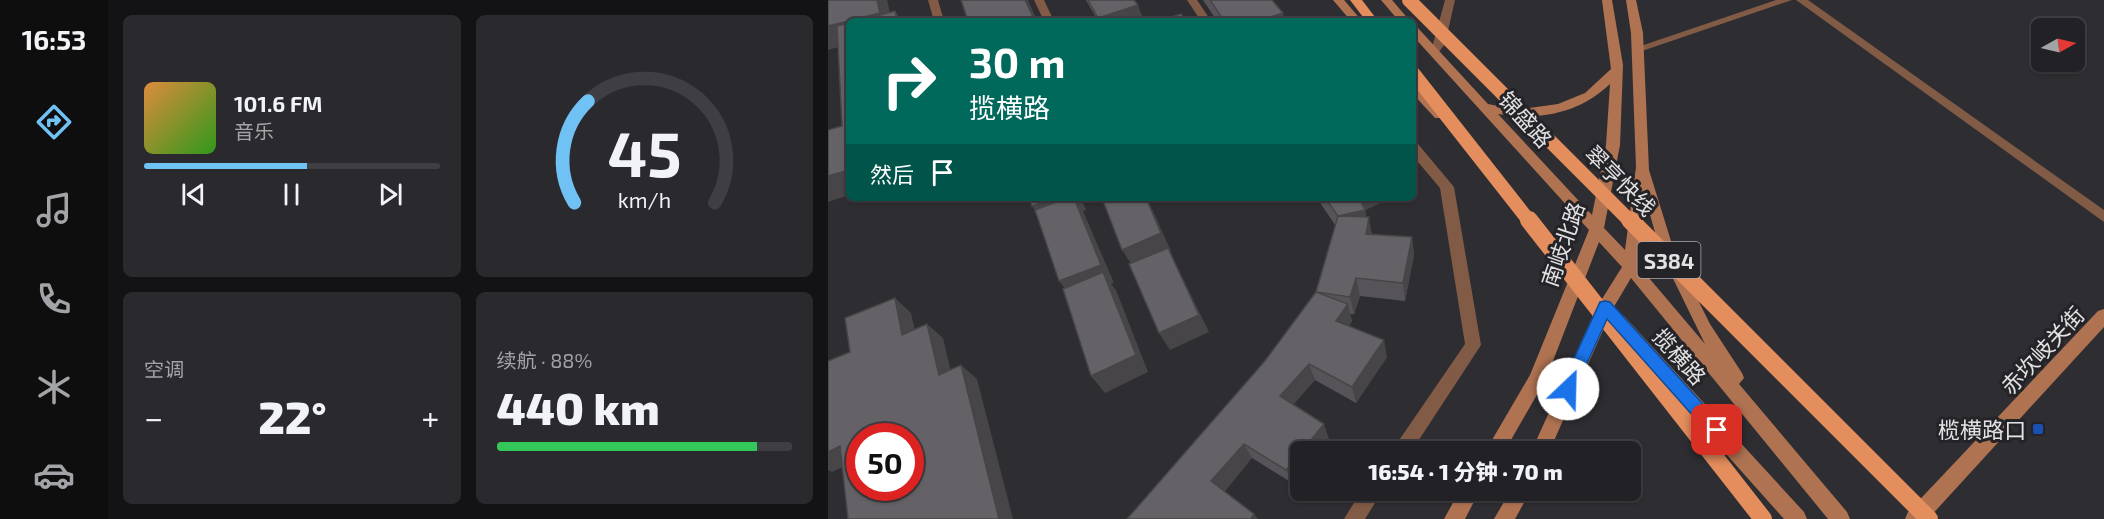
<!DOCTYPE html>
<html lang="zh">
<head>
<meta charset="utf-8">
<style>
	body { margin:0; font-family:"Exo 2","Noto Sans SC",sans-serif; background:#2a2a2e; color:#f1f3f6; height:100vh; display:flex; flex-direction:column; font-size:22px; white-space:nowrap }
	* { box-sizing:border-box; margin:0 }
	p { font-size:20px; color:#a2a4a7 }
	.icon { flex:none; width:33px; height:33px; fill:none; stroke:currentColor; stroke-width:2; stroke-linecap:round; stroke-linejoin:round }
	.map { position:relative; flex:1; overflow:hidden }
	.drawer { display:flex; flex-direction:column; gap:15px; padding:15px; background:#131315; width:720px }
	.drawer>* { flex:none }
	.banner { position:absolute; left:18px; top:18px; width:570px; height:183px; border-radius:9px; box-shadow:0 2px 4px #0004,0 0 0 2px #3f3f43; background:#00695c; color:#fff; overflow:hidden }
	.needle { width:39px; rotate:82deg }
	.buttons { position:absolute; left:1203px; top:18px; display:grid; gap:12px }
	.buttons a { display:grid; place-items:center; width:54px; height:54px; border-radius:9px; background:#222226; box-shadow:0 2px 4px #0004,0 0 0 2px #3f3f43; font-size:30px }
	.speed { position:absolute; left:18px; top:423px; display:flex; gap:12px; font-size:30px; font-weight:700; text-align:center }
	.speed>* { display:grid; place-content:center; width:78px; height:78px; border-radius:50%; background:#222226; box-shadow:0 2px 4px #0004,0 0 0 2px #3f3f43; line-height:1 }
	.speed .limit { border:9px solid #d22; background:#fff; color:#111 }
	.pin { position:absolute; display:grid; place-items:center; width:51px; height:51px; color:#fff; margin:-26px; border-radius:12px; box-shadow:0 3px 9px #0006 }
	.me { position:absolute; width:66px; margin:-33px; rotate:24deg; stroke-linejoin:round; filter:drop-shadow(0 0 4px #0008) }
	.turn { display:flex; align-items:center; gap:21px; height:126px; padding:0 24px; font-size:27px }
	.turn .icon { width:78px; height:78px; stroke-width:2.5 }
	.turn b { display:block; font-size:42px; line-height:51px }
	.then { display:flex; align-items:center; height:57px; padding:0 24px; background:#0003; gap:12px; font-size:22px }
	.big { font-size:45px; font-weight:800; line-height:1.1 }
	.drawer .tile { flex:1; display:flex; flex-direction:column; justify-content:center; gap:9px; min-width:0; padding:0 21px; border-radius:9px; background:#2a2a2e }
	.drawer .dial { align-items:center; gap:0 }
	.dial svg { height:156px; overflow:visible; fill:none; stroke:#3f3f43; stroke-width:7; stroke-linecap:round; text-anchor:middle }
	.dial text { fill:#f1f3f6; stroke:none }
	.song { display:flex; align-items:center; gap:18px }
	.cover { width:72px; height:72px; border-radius:9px; background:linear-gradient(135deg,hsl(30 70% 55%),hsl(110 70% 35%)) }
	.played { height:6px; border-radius:3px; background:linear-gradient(90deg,#70c1f4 55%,#3f3f43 55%) }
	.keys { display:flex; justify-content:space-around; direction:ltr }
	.heat { display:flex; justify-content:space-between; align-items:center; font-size:33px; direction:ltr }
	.charge { height:9px; border-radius:4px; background:linear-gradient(90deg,#34c759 88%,#3f3f43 0) }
	.drawer .tiles { flex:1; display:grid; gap:15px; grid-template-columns:repeat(2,1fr) }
	.trip { position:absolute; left:462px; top:441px; width:351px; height:60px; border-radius:9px; background:#222226; box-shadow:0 2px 4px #0004,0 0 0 2px #3f3f43; font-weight:800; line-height:60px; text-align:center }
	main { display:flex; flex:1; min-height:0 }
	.tab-bar { display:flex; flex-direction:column; width:108px; justify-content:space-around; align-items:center; background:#0e0e0f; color:#a2a4a7 }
	.tab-bar .icon { width:42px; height:42px }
	.tab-bar .active { color:#70c1f4 }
	.tab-bar b { font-size:27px; color:#f1f3f6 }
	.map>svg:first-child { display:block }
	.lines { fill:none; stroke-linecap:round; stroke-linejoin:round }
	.minor { fill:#825b46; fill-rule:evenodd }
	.tertiary { fill:#825b46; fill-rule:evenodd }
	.secondary { fill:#b07352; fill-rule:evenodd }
	.trunk { fill:#e48d5d; fill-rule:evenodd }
	.trunk-bridge-far1 { stroke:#e48d5d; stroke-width:14 }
	.trunk-bridge { stroke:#e48d5d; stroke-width:18 }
	.wall { fill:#575459 }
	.shaded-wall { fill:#474548 }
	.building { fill:#656267; stroke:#474548; stroke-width:1.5; fill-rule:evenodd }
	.route { fill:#1a73e8; stroke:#114b97; stroke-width:1.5 }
	.transit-dot { fill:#1a4fb4; stroke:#242328; stroke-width:2 }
	.labels { text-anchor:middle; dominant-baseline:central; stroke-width:6; stroke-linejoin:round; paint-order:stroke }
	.shield { fill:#242328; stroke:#a9a8ac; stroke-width:1.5 }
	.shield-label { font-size:21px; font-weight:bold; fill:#e2e1e4 }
	.street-label { font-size:22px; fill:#e2e1e4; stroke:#242328 }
	.poi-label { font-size:22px; fill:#e2e1e4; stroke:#242328; text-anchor:end }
</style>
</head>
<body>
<main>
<nav class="tab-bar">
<b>16:53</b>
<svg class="icon active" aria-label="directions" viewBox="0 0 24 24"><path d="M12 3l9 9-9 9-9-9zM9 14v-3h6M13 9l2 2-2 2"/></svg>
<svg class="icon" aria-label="music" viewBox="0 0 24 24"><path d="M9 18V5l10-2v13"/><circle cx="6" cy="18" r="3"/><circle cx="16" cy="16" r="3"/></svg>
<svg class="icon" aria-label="phone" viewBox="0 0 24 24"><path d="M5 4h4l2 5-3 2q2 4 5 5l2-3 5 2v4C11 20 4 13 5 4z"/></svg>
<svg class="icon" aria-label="climate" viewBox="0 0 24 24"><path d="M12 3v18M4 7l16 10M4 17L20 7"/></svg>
<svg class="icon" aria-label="car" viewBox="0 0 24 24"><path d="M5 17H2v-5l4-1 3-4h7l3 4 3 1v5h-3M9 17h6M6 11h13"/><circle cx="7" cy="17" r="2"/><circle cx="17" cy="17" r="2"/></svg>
</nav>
<section class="drawer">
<div class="tiles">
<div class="tile">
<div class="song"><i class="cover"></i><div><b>101.6 FM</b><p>音乐</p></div></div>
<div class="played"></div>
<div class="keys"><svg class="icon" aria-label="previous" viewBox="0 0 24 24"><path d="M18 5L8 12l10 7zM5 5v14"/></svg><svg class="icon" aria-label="pause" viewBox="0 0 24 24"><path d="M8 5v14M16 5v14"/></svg><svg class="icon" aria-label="next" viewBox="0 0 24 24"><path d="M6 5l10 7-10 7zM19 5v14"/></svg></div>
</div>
<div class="tile dial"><svg viewBox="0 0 100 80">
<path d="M14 69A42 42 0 1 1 86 69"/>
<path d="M14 69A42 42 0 0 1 21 17" stroke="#70c1f4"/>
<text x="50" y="56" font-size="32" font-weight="700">45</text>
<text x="50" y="72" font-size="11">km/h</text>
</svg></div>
<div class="tile"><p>空调</p>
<div class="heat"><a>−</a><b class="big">22°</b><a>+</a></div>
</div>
<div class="tile"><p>续航 · 88%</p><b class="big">440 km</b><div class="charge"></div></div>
</div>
</section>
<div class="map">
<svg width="1276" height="519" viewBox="0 0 1276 519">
	<rect width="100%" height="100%" fill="#2e2d32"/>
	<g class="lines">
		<!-- minor -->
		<g class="minor">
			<path d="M 206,0 L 216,0 L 226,21 L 216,21 Z"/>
			<path d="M 359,0 L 369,0 L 383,21 L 373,21 Z"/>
			<path d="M 617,0 L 627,0 L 617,44 L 610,53 L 606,54 L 600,51 L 605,44 Z"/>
			<path d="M 948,0 L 964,0 L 814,51 L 810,52 L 804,49 Z"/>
		</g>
		<!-- tertiary -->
		<g class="tertiary">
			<path d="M 100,0 L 110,0 L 116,21 L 106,21 Z"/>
			<path d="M 968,0 L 980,0 L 1276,210 L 1276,222 Z"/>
			<path d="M 585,142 L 590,144 L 626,187 L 653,345 L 583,452 L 563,452 L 637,344 L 612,188 L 585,156 Z"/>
			<path d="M 534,490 L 555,490 L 537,519 L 516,519 Z"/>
		</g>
		<!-- secondary -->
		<g class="secondary">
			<path d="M 505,0 L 516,0 L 534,21 L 523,21 Z"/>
			<path d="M 553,0 L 564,0 L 582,21 L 571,21 Z"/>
			<path d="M 774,0 L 784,0 L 795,65 L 792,145 L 776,228 L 797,250 L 808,167 L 803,33 L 798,0 L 808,0 L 815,33 L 821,170 L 847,254 L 882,324 L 914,373 L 916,378 L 911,384 L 1019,512 L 1022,519 L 1000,519 L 803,278 L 784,310 L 721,452 L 703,452 L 769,307 L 794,267 L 771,242 L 718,379 L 676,452 L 657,452 L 702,375 L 761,230 L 585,36 L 585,26 L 589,27 L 660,104 L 670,106 L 695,109 L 730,104 L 757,93 L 783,69 ZM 782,84 L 778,145 L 764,215 L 670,114 C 711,121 752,113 782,84 ZM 818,200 L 833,254 L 877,344 L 810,265 Z"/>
			<path d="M 585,82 L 589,83 L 615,112 L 615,118 L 607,118 L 585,94 Z"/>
			<path d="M 1276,309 L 1276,327 L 1100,519 L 1077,519 L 1080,512 L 1270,311 Z"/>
			<path d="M 790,314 L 796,316 L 976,512 L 979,519 L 956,519 L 784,326 L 782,321 L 784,316 Z"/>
			<path d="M 632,490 L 652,490 L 637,519 L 616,519 Z"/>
			<path d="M 683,490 L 703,490 L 687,519 L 666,519 Z"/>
		</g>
		<!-- trunk -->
		<path class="trunk" d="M 522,0 L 534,0 L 550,21 L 538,21 Z"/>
		<!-- trunk-bridge-far1 -->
		<g class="trunk-bridge-far1">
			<path d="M 581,0 L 803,222"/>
			<path d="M 585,73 L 702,222"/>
		</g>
		<!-- trunk-bridge -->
		<g class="trunk-bridge">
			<path d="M 701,220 L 935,519"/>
			<path d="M 802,220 L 1101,519"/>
		</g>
	</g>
	<!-- wall -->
	<g class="wall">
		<path d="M 258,0 L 306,0 L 316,21 L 270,21 Z"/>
		<path d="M 375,0 L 444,0 L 457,21 L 389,21 Z"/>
		<path d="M 489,198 L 563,198 L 537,210 L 538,217 L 544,234 L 584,237 L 586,255 L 577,301 L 532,296 L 526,314 L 522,314 L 524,321 L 521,326 L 559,357 L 528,403 L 487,380 L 465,404 L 501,439 L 491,452 L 472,452 L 466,484 L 424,458 L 299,519 L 436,362 L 488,292 L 507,225 Z"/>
	</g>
	<!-- shaded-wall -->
	<g class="shaded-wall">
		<path d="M 49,0 L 59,0 L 64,21 L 21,21 L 21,44 L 0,50 L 0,26 Z"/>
		<path d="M 197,0 L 200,0 L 209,21 L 207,21 Z"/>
		<path d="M 310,5 L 316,21 L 271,21 L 270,18 Z"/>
		<path d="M 67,11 L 74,21 L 69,21 Z"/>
		<path d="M 455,13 L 457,21 L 430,21 Z"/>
		<path d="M 21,170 L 21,195 L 0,202 L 0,176 Z"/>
		<path d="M 227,198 L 253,198 L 258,210 L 255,211 L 286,283 L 283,284 L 288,290 L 320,372 L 277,393 L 263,376 L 245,299 L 231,281 L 218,225 L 204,206 Z"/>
		<path d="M 318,198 L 319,198 L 343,251 L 342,252 L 381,332 L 342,350 L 331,333 L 306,268 L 294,250 Z"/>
		<path d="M 529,198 L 563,198 L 537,210 L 540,225 L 541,217 L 544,236 L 538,234 L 510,216 Z"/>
		<path d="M 584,237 L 586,255 L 577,301 L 575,283 Z"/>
		<path d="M 528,278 L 532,296 L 526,314 L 522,297 Z"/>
		<path d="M 67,298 L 83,313 L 91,349 L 74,335 Z"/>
		<path d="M 520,304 L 524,321 L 513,339 L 508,321 Z"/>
		<path d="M 99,324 L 115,338 L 127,389 L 111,375 Z"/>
		<path d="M 556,340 L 559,357 L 528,403 L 524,387 Z"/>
		<path d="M 481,364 L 487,380 L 459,412 L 452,396 Z"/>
		<path d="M 133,365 L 149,379 L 185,519 L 171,519 Z"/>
		<path d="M 496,424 L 501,439 L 491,452 L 473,452 Z"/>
		<path d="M 416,444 L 424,458 L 394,495 L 383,481 Z"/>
		<path d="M 12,446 L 32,459 L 4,472 L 0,470 L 0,452 Z"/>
		<path d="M 472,453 L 472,475 L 466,484 L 458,470 Z"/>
		<path d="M 426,514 L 430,519 L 423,519 Z"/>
	</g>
	<!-- building -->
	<g class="building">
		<path d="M 0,0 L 49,0 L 52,13 L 0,26 Z"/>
		<path d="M 133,0 L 197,0 L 207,21 L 140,21 Z"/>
		<path d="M 260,0 L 306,0 L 310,5 L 270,18 Z"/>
		<path d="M 382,0 L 444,0 L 455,13 L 430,21 L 396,21 Z"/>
		<path d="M 67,11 L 69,21 L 30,21 Z"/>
		<path d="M 353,14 L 358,21 L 329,21 Z"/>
		<path d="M 21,23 L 21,170 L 0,176 L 0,130 L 14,126 L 9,26 Z"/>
		<path d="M 201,198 L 227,198 L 204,206 Z"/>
		<path d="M 239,198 L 246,198 L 273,265 L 231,281 L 207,210 Z"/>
		<path d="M 274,198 L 318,198 L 333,233 L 294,250 Z"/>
		<path d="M 497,198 L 531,198 L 537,210 L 510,216 Z"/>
		<path d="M 510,216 L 541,217 L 538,234 L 584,237 L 575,283 L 528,278 L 522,297 L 488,292 Z"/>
		<path d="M 340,248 L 371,315 L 331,333 L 301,264 Z"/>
		<path d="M 275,272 L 308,355 L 263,376 L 235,289 Z"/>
		<path d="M 488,292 L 520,304 L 508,321 L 556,340 L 524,387 L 481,364 L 452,396 L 496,424 L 458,470 L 416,444 L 383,481 L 426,514 L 423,519 L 299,519 L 436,362 Z"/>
		<path d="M 67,298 L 74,335 L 99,324 L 111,375 L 133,365 L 171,519 L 20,519 L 12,446 L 0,452 L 0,361 L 22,352 L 17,318 ZM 32,436 L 82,436 L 82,488 L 32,488 Z"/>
	</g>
	<!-- route -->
	<path class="route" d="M 777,301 L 782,302 L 894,425 L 897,430 L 894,436 L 889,438 L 883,436 L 779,319 L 745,394 L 734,394 L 732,389 L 772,302 Z"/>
	<!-- markers -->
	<rect class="transit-dot" x="1204" y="423" width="12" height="12" rx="3"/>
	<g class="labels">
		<!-- shield labels -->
		<rect class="shield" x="809.5" y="242" width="63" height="36" rx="4.5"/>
		<g class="shield-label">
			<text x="841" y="260">S384</text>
		</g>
		<!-- street labels -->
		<g class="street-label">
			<text transform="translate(698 119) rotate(48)">锦盛路</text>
			<text transform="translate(793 180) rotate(45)">翠亨快线</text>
			<text transform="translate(734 244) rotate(-71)">南岐北路</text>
			<text transform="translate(1214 350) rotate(-47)">赤坎岐关街</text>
			<text transform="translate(852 356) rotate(48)">揽横路</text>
		</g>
		<!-- poi labels -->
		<g class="poi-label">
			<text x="1198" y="429">榄横路口</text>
		</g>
	</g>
</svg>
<div class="buttons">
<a><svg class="needle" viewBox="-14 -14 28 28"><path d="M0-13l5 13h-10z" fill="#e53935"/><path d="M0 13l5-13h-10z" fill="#a2a4a7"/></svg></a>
</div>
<div class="speed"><div class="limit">50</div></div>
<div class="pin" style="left:889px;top:430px;background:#d93025"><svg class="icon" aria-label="arrive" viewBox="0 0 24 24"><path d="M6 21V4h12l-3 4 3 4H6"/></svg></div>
<svg class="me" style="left:740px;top:389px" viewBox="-20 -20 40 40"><circle r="19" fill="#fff"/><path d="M0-13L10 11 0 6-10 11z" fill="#1a73e8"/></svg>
<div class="trip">16:54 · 1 分钟 · 70 m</div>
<div class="banner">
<div class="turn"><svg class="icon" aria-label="right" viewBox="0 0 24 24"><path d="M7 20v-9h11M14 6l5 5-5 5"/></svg><div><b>30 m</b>揽横路</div></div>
<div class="then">然后<svg class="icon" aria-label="arrive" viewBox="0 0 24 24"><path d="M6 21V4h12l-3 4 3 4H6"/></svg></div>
</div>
</div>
</main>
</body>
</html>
